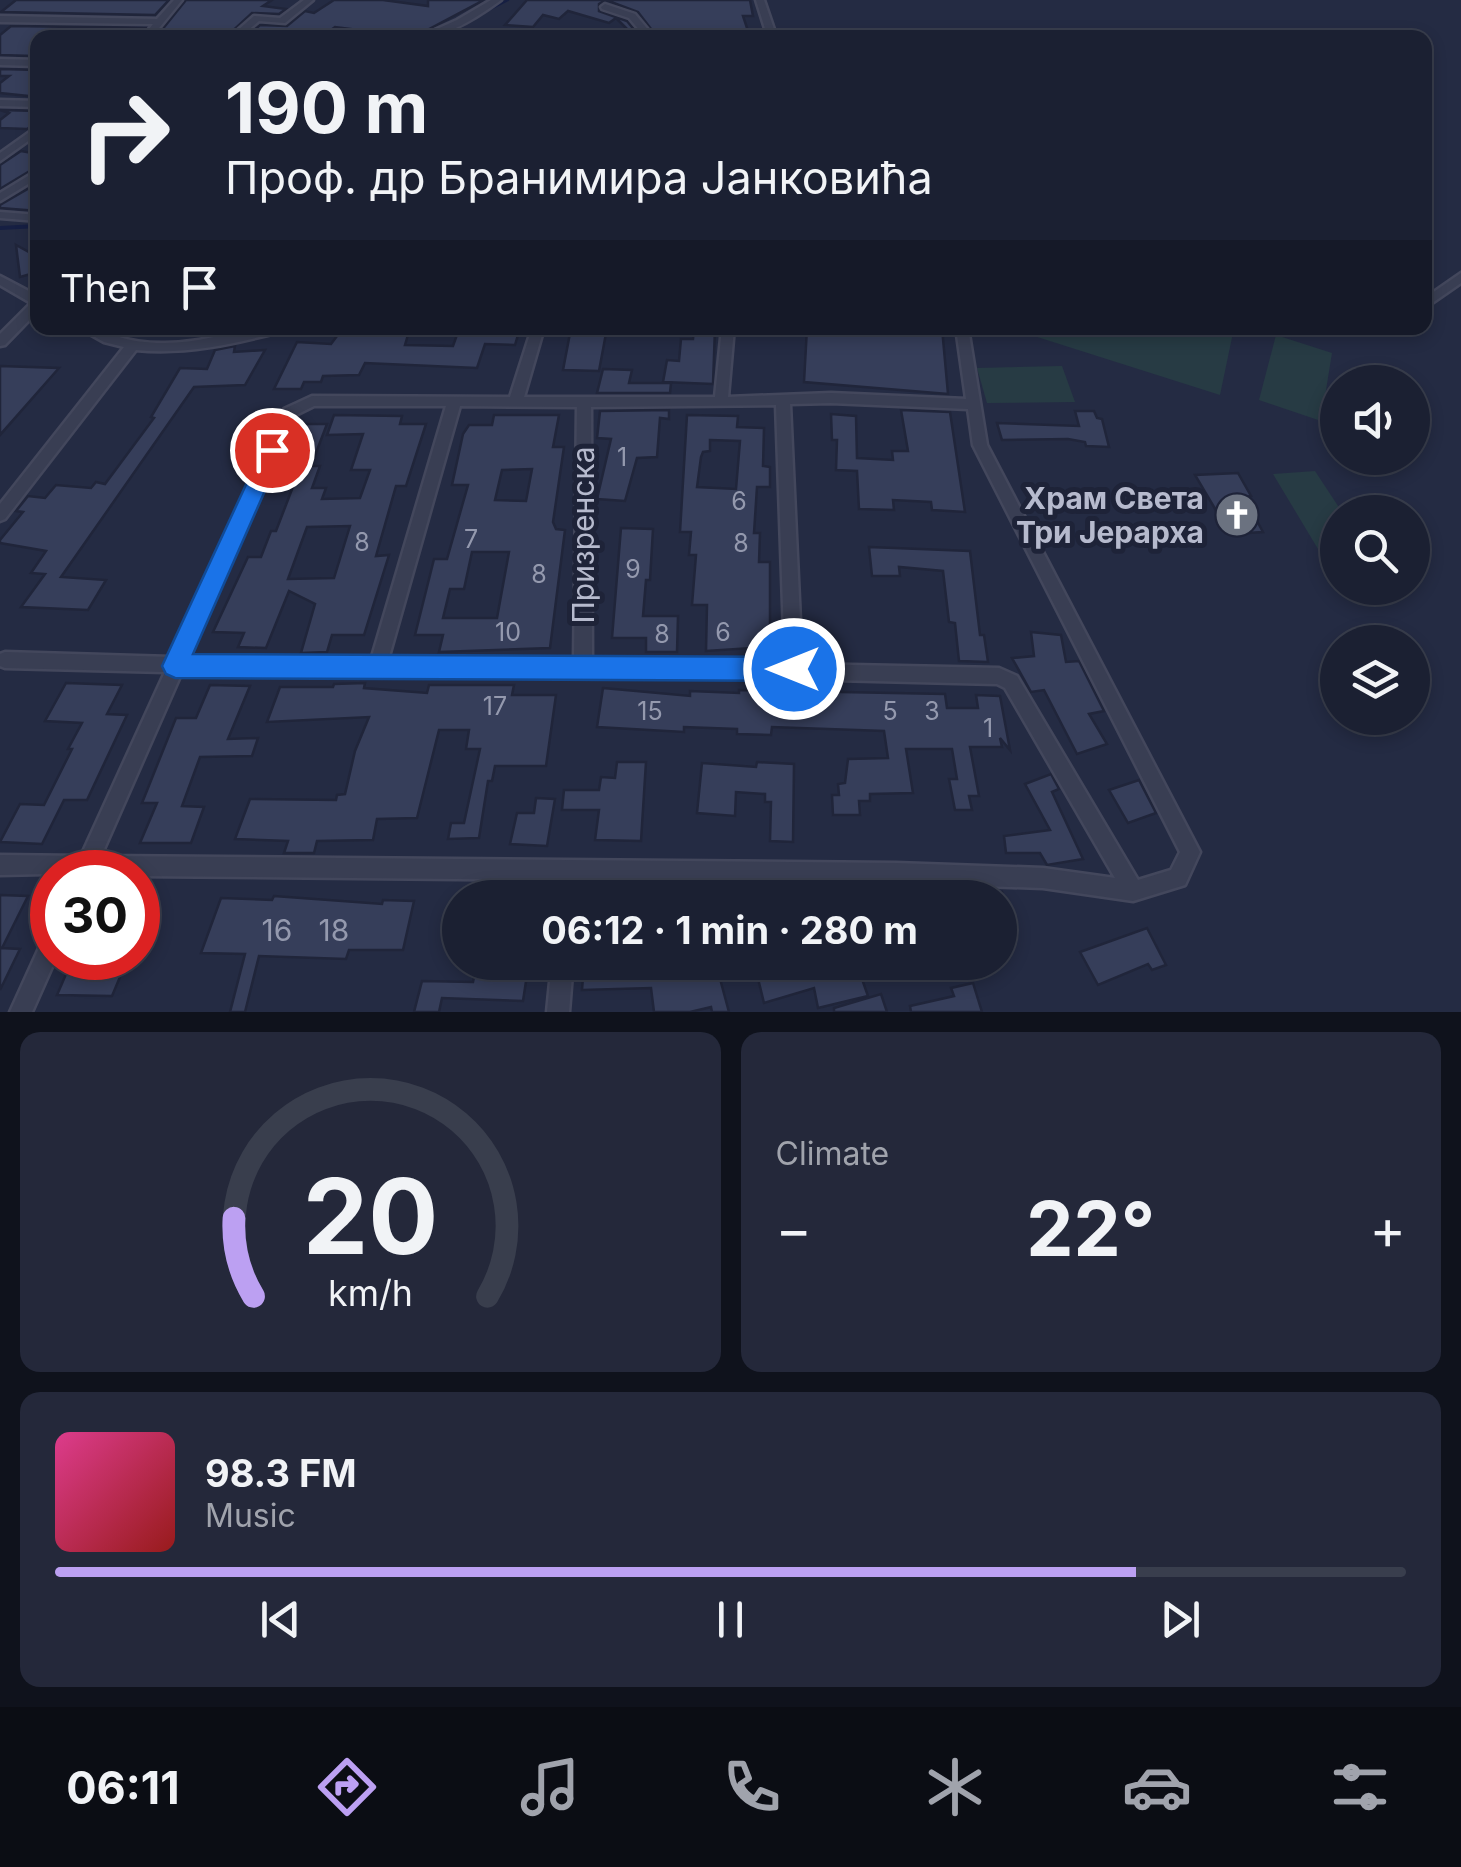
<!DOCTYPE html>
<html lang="en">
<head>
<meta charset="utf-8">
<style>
	body { margin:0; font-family:Inter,sans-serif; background:#24283a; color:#f1f3f6; height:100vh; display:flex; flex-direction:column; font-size:38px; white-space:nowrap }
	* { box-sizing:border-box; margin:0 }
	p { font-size:32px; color:#a0a3ac }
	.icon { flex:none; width:55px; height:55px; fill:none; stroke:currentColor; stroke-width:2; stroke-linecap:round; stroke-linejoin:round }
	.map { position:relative; height:1012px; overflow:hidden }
	.details { display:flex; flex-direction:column; gap:20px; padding:20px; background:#0f121c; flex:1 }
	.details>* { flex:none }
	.hud { position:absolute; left:30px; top:30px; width:1402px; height:305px; border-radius:20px; box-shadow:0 5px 15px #0003,0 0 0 2px #393e4d; background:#1b2032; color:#f1f3f6; overflow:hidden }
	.fabs { position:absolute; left:1320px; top:365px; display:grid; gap:20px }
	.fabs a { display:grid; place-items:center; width:110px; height:110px; border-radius:50%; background:#1b2032; box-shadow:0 5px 15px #0003,0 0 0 2px #393e4d; font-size:50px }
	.speed { position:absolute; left:30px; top:850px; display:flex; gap:20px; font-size:50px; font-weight:700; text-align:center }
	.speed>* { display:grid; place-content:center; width:130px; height:130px; border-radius:50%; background:#1b2032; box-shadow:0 5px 15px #0003,0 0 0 2px #393e4d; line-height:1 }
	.speed .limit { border:15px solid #d22; background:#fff; color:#111 }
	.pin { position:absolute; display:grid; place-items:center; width:85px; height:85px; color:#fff; margin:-42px; border:5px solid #fff; border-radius:50%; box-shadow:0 2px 10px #0007 }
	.me { position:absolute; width:110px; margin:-55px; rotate:270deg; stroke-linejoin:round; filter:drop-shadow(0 0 8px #0008) }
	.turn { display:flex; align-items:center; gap:35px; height:210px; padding:0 30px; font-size:45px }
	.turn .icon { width:130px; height:130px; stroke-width:2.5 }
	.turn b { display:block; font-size:70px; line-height:85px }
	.then { display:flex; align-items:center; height:95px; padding:0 30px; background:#0003; gap:20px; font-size:38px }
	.big { font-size:75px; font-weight:700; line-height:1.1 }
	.details .card { flex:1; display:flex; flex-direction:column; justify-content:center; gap:15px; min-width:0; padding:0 35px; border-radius:20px; background:#24283a }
	.details .dial { align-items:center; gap:0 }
	.dial svg { height:260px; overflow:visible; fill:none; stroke:#393e4d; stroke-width:7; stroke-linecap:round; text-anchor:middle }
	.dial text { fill:#f1f3f6; stroke:none }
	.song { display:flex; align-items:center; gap:30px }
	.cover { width:120px; height:120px; border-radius:15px; background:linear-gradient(135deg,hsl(330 70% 55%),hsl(0 70% 35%)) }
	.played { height:10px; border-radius:5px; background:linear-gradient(90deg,#bca0f2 80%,#393e4d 80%) }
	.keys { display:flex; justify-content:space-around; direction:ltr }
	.heat { display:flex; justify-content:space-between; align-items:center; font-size:55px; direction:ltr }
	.details .tiles { flex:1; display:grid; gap:20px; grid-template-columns:1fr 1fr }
	.card:last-child { grid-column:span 2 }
	.trip { position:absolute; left:442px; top:880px; width:575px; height:100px; border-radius:50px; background:#1b2032; box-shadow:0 5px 15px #0003,0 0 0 2px #393e4d; font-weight:700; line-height:100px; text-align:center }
	.menu { display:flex; height:160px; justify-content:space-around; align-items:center; background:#0b0d14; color:#a0a3ac }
	.menu .icon { width:70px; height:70px }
	.menu .on { color:#bca0f2 }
	.menu b { font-size:45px; color:#f1f3f6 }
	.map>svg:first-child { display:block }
	.green { fill:#273b44 }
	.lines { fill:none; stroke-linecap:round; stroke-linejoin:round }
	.stream-far1 { stroke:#161f43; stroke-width:2.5 }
	.stream { stroke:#161f43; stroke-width:4 }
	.building { fill:#363e5a; stroke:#20253a; stroke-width:2.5; fill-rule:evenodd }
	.street-casing { stroke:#43475c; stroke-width:5 }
	.street { fill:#393e53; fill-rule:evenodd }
	.route { fill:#1a73e8; stroke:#114b97; stroke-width:2.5 }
	.labels { text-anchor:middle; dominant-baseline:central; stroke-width:10; stroke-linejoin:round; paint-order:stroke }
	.number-label { font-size:25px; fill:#9499ae }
	.poi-label { font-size:30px; font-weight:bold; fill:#b6bacd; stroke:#1e2338; text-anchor:end }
	.street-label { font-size:30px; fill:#b6bacd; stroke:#1e2338 }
	.near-number-label { font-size:30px; fill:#9499ae }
</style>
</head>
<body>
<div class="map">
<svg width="1461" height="1012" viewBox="0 0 1461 1012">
	<rect width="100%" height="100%" fill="#242b43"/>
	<!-- green -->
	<g class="green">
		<path d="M 1009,328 L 1234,328 L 1220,395 Z"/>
		<path d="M 1276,335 L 1332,353 L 1321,421 L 1259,400 Z"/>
		<path d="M 1062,366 L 1075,402 L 987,403 L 977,368 Z"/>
		<path d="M 1315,471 L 1342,512 L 1338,512 L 1337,548 L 1318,549 L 1273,474 Z"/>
	</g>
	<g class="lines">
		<!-- stream-far1 -->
		<path class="stream-far1" d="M 434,38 L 508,0"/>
		<!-- stream -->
		<path class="stream" d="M 0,228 L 38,226"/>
	</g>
	<!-- building -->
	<g class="building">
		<path d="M 16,0 L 169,0 L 155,15 L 1,12 Z"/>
		<path d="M 186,0 L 272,0 L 263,6 L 286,9 L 279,14 L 252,13 L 225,38 L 187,38 L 191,34 L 161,31 Z"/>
		<path d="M 334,0 L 383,0 L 428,6 L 428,0 L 484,0 L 414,37 L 335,27 L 324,35 L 297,31 L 286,38 L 245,38 L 260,25 L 287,26 L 305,11 L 314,13 Z"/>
		<path d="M 527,0 L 750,0 L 753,16 L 743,16 L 750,37 L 740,38 L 658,38 L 638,12 L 606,0 L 599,4 L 599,11 L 627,21 L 641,38 L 636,38 L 616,18 L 609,23 L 568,11 L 559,19 L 543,15 L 533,27 L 505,25 Z"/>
		<path d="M 11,26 L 145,28 L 138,34 L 38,38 L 38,51 L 33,56 L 0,55 L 0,35 Z"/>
		<path d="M 0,69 L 38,70 L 38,97 L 0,93 L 0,83 L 9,76 L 0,76 Z"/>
		<path d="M 0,110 L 38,111 L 38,122 L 27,129 L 0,128 L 0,120 L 9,113 Z"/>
		<path d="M 21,151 L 38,154 L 38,166 L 0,189 L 0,165 Z"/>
		<path d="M 38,183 L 38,211 L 0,208 L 0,205 Z"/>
		<path d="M 16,245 L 38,257 L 38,272 L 20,277 Z"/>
		<path d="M 343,328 L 410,328 L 405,345 L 453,346 L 459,329 L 520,328 L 515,345 L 485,344 L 477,368 L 365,363 L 359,375 L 323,376 L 321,382 L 304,382 L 301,389 L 274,389 L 297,342 L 331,344 Z"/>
		<path d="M 571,328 L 607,328 L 599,371 L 563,370 Z"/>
		<path d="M 694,328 L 715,328 L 713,384 L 663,382 L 667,360 L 679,361 L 681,339 L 693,339 Z"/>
		<path d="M 807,328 L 900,332 L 900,328 L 942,328 L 948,394 L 804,382 Z"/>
		<path d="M 235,346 L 234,352 L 265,350 L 245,385 L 194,387 L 61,577 L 106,580 L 88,610 L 21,607 L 45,574 L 31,573 L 46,551 L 0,543 L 0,540 L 23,512 L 16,511 L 28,496 L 45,498 L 56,485 L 91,488 L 96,482 L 105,484 L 154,418 L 151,417 L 180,368 L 207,369 L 215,350 Z"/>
		<path d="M 0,366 L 59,368 L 0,435 Z"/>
		<path d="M 603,369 L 632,370 L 629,383 L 671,383 L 670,393 L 597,393 Z"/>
		<path d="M 669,410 L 669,419 L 660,418 L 657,457 L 637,458 L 625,501 L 597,499 L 611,439 L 597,438 L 600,411 Z"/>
		<path d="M 901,410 L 950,412 L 965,512 L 932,510 L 931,502 L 893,500 L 894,510 L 859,509 L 857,471 L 836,470 L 837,440 L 832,440 L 831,414 L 856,416 L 857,458 L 893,460 L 892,451 L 908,451 Z"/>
		<path d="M 1075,411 L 1094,411 L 1097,418 L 1102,419 L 1109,447 L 1086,446 L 1085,442 L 1068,439 L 1002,440 L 997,423 L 1079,426 Z"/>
		<path d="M 334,415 L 402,416 L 400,424 L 426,424 L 406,486 L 396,486 L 376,556 L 389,555 L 364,635 L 332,635 L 327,652 L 301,653 L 315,604 L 289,591 L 266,648 L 238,647 L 244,633 L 213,632 L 248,557 L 261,557 L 271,531 L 276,531 L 294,484 L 277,484 L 300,424 L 327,424 L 311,466 L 320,466 L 312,488 L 326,488 L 322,499 L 360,498 L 370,470 L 351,470 L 363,434 L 327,435 ZM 350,526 L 334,578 L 288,579 L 307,527 Z"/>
		<path d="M 494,415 L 559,415 L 553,447 L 564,447 L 553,522 L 556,529 L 565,530 L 550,648 L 439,652 L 443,635 L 415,635 L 434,559 L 447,559 L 468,485 L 452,485 L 463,434 L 469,425 L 492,425 ZM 532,469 L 526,501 L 495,500 L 502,470 ZM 472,552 L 509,552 L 497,618 L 443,618 L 450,589 L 464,589 Z"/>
		<path d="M 687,415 L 738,416 L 737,427 L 764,428 L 763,466 L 770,467 L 770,487 L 757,487 L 754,533 L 760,533 L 759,562 L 770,562 L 770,630 L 766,630 L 767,647 L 706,651 L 707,605 L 692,605 L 696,555 L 689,555 L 691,532 L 680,532 ZM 710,440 L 740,441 L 736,489 L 697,487 L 701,457 L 703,452 L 710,451 Z"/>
		<path d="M 1238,473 L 1251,496 L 1244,497 L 1263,532 L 1230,534 L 1195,475 Z"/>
		<path d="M 621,528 L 653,529 L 650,580 L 646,580 L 643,616 L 678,616 L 677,652 L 646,652 L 646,638 L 612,638 Z"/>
		<path d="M 869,547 L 970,551 L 980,635 L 984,635 L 988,662 L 959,661 L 955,623 L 949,622 L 943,571 L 899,567 L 900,576 L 872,576 Z"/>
		<path d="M 1031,632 L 1061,635 L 1066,662 L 1079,661 L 1104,711 L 1089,714 L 1107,744 L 1077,754 L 1044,690 L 1031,692 L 1012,658 L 1034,656 Z"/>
		<path d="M 66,683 L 122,685 L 107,714 L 127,715 L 87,800 L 64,800 L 42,844 L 0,842 L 20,804 L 44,805 L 72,749 L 68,749 L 82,723 L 45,721 Z"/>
		<path d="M 365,683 L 364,688 L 427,693 L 429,685 L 514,685 L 512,695 L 556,695 L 546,766 L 495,766 L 492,781 L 488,781 L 479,838 L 448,839 L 451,823 L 464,823 L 480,749 L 466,749 L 469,730 L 439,730 L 417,818 L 377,819 L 373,840 L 317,841 L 314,853 L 284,853 L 288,841 L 235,839 L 250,799 L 336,800 L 337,795 L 345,794 L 355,751 L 369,717 L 267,722 L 280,687 L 333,687 L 334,684 Z"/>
		<path d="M 210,685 L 250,686 L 228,739 L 258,738 L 252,756 L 200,757 L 182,806 L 204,807 L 191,843 L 140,843 L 157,803 L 142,803 L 176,718 L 196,718 Z"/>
		<path d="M 603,688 L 690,696 L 690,691 L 739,693 L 739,690 L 945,694 L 947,708 L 978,708 L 976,695 L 1000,696 L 1010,750 L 1000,738 L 1002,747 L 970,747 L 979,796 L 969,796 L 972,810 L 955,810 L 949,779 L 957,779 L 952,749 L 906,749 L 913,793 L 870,794 L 870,801 L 859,801 L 860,815 L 833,815 L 832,795 L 839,795 L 838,784 L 845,783 L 848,759 L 888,758 L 884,731 L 772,727 L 771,735 L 737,734 L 737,729 L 684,727 L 684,732 L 597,727 Z"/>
		<path d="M 617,762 L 646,762 L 641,841 L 595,840 L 599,810 L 562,810 L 564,790 L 599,790 L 601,777 L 615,778 Z"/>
		<path d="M 757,762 L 794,764 L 793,842 L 770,841 L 771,802 L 765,802 L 765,794 L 736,792 L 735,816 L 697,813 L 702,763 L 756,767 Z"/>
		<path d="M 1051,774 L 1059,789 L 1052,792 L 1083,859 L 1047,865 L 1040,853 L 1006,853 L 1004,836 L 1050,830 L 1025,784 Z"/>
		<path d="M 1139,780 L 1156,813 L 1128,823 L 1109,790 Z"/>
		<path d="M 536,798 L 555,799 L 547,846 L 510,844 L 517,813 L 534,813 Z"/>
		<path d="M 1002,892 L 1017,935 L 1000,938 L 1000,893 Z"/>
		<path d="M 0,895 L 28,896 L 2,948 L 20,949 L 0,990 Z"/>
		<path d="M 274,896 L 382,904 L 383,900 L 414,901 L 403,950 L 349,950 L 346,959 L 259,956 L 245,1012 L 230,1012 L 245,954 L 201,953 L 221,898 L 272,900 Z"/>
		<path d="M 1147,928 L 1166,965 L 1152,970 L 1148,964 L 1098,985 L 1080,952 Z"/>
		<path d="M 73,958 L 128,958 L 112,996 L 57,995 Z"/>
		<path d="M 477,962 L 529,962 L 523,1001 L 442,998 L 439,1012 L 414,1012 L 422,981 L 473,982 Z"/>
		<path d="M 629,962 L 632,974 L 663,967 L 662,962 L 747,962 L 748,968 L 719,975 L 729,1012 L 712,1012 L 711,1007 L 690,1012 L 654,1012 L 651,988 L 582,990 L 584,964 Z"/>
		<path d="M 754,962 L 856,962 L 868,996 L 818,1008 L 814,988 L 764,1003 Z"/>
		<path d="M 973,983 L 982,1012 L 911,1012 L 910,1006 L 954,996 L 951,988 Z"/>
		<path d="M 881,994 L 887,1012 L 834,1012 L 834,1008 Z"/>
	</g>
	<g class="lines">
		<defs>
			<g id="street">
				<path d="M 174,0 L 182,0 L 151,38 L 142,38 L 153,24 L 0,22 L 0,16 L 157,19 Z"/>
				<path d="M 304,0 L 313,0 L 285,23 L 259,21 L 239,38 L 229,38 L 254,16 L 280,18 Z"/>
				<path d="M 491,0 L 501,0 C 478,17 446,38 417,38 L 457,20 Z"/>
				<path d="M 756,0 L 764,0 L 777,38 L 768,38 Z"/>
				<path d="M 605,4 L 635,14 L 655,38 L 646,38 L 629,18 L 602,9 L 601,7 Z"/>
				<path d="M 0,59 L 38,60 L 38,66 L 0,65 Z"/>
				<path d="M 0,100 L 38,101 L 38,107 L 0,106 Z"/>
				<path d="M 38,126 L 38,134 L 0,161 L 0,153 Z"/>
				<path d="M 38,170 L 38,178 L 0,201 L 0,193 Z"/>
				<path d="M 0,212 L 38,215 L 38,221 L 0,218 Z"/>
				<path d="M 1461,273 L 1461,283 L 1425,308 L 1425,298 Z"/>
				<path d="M 0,276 L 38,296 L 38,311 L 5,345 L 0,346 L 0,334 L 31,303 L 0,285 Z"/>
				<path d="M 79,328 C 93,327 102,332 116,336 C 131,341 147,343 162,343 C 205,344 247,325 286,328 L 280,332 C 232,344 186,355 136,350 L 5,519 L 0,521 L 0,504 L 124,347 L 104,342 Z"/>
				<path d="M 532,328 L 544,328 L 524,397 L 715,397 L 722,328 L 734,328 L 728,397 L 831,393 L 966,399 L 956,328 L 968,328 L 987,445 L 1200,852 L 1185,885 L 1133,901 L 1043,888 L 896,883 L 581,880 L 579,898 L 559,898 L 561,880 L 138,876 L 138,872 L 0,875 L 0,855 L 81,856 L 165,672 L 5,668 L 0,666 L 0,654 L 5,652 L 171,657 L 284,409 L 312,396 L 510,397 ZM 831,403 L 968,409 L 973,445 L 1180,852 L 1171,870 L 1138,880 L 1017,676 L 999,668 L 802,664 L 790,404 ZM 776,405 L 785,663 L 592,661 L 591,407 ZM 314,406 L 446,406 L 371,660 L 189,657 L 294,416 ZM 460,406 L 577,407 L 574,661 L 388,660 ZM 182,672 L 751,678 L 997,684 L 1005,688 L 1115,878 L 1043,868 L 896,863 L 101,856 Z"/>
				<path d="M 52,932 L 52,958 L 56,958 L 32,1012 L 10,1012 L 45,935 Z"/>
				<path d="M 552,962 L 573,962 L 569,1012 L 547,1012 Z"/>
			</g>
		</defs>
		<!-- street casing -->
		<use href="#street" class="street-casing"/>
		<!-- street -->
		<use href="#street" class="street"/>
	</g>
	<!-- route -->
	<path class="route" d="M 272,441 L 283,450 L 193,654 L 794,657 L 803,661 L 807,669 L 803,677 L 794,681 L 175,678 L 166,674 L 162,666 L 262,450 Z"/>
	<!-- icons -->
	<defs>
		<symbol id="church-disc" viewBox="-11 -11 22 22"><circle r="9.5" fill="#6b7280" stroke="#1e2338"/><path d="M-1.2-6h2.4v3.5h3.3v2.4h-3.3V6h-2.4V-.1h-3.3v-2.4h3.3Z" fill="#fff"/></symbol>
	</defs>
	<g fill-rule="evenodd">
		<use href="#church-disc" x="1212" y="490" width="50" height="50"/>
	</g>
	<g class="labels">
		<!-- number labels -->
		<g class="number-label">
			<text x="622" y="457">1</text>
			<text x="739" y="501">6</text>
			<text x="471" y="539">7</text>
			<text x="362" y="542">8</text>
			<text x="741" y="543">8</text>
			<text x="633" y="569">9</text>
			<text x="539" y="574">8</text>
			<text x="508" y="632">10</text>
			<text x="723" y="632">6</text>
			<text x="662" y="634">8</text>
			<text x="495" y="706">17</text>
			<text x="650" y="711">15</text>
			<text x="890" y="711">5</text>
			<text x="932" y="711">3</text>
			<text x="988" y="728">1</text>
		</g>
		<!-- poi labels -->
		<g class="poi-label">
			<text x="1204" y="498">Храм Света<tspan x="1204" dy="34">Три Јерарха</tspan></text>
		</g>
		<!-- street labels -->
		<g class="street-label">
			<text transform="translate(583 535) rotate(-90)">Призренска</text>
		</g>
		<!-- near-number labels -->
		<g class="near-number-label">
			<text x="277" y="930">16</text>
			<text x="334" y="930">18</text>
		</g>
	</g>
</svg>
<div class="fabs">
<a><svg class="icon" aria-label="sound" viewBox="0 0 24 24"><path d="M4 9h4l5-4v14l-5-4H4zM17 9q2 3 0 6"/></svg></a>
<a><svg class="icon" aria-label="search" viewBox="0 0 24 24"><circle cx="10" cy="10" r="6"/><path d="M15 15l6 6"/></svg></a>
<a><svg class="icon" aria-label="layers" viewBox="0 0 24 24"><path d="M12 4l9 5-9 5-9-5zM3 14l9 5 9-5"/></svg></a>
</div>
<div class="speed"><div class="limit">30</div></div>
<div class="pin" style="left:272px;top:450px;background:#d93025"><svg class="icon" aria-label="arrive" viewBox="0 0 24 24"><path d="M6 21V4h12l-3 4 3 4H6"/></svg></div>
<svg class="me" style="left:794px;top:669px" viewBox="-20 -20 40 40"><circle r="17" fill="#1a73e8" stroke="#fff" stroke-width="3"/><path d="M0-11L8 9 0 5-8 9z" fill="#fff"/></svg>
<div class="trip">06:12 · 1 min · 280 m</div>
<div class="hud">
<div class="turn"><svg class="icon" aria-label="right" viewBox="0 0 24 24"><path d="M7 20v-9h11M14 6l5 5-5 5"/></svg><div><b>190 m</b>Проф. др Бранимира Јанковића</div></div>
<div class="then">Then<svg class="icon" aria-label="arrive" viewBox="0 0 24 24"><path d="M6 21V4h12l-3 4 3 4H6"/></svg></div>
</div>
</div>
<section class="details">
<div class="tiles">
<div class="card dial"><svg viewBox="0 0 100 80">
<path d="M14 69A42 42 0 1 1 86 69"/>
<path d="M14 69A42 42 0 0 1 8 45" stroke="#bca0f2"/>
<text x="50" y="56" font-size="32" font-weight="700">20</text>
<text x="50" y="72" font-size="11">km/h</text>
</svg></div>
<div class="card"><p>Climate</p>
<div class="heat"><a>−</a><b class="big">22°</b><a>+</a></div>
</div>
<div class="card">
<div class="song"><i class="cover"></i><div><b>98.3 FM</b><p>Music</p></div></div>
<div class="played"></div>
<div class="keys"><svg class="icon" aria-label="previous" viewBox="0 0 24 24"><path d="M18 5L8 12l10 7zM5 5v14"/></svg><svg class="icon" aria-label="pause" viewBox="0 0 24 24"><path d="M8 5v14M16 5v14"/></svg><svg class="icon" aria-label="next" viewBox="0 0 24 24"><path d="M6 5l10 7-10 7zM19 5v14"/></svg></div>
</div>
</div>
</section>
<nav class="menu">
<b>06:11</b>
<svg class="icon on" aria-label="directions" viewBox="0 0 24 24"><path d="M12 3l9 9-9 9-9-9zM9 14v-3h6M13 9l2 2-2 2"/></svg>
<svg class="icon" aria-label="music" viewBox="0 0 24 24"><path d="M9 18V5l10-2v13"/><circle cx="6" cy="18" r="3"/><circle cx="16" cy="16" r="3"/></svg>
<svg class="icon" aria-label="phone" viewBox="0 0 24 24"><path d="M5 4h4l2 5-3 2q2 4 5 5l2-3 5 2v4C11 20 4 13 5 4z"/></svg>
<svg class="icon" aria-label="climate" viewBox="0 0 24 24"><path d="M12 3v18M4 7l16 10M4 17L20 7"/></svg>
<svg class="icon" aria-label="car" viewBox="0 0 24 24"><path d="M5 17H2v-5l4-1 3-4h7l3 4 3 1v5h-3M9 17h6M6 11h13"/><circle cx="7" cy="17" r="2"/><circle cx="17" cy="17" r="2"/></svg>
<svg class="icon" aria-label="filters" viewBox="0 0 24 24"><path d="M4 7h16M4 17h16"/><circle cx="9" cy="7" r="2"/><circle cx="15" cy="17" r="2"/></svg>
</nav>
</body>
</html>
